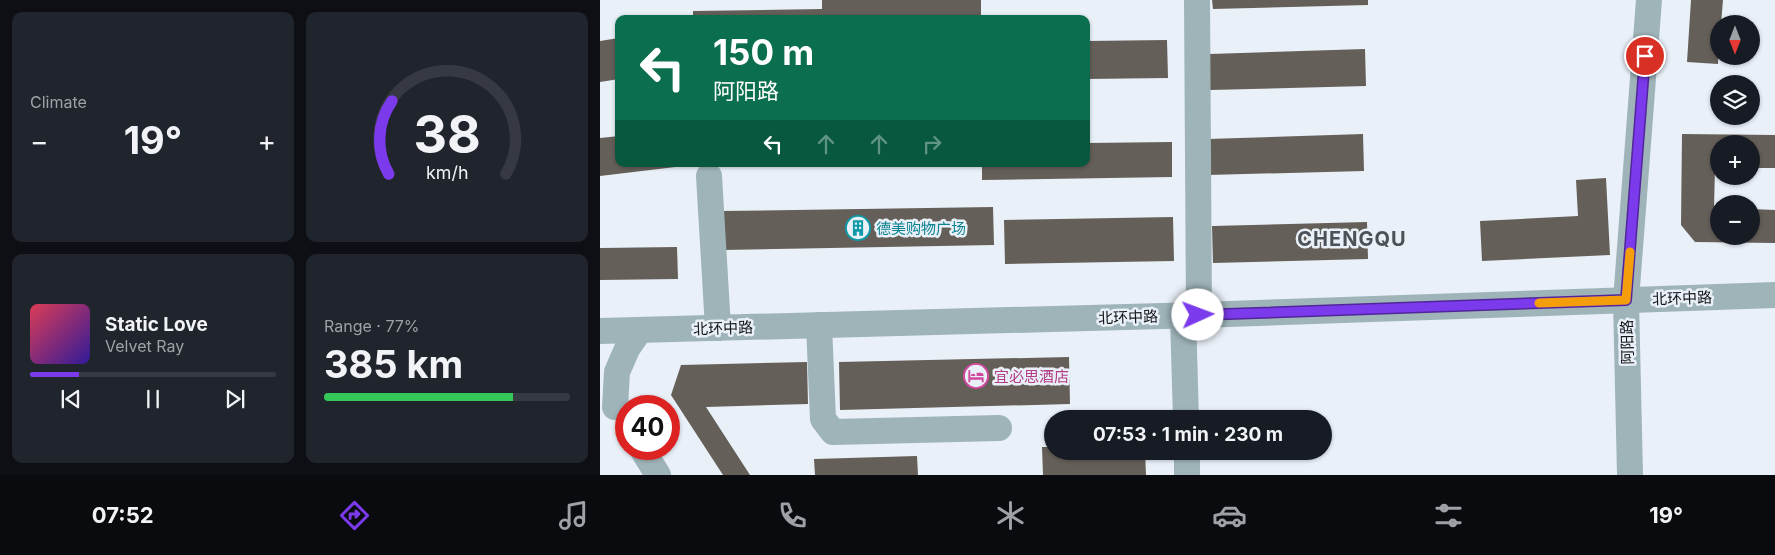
<!DOCTYPE html>
<html lang="en">
<head>
<meta charset="utf-8">
<style>
	body { margin:0; font-family:Inter,"Noto Sans SC",sans-serif; background:#20242c; color:#f1f3f6; height:100vh; display:flex; flex-direction:column; font-size:19px; white-space:nowrap }
	* { box-sizing:border-box; margin:0 }
	p { font-size:16px; color:#9ea1a6 }
	.icon { flex:none; width:28px; height:28px; fill:none; stroke:currentColor; stroke-width:2; stroke-linecap:round; stroke-linejoin:round }
	.map { position:relative; flex:1; overflow:hidden }
	.drawer { display:flex; flex-direction:column; gap:12px; padding:12px; background:#0d0f14; width:600px }
	.drawer>* { flex:none }
	.top-card { position:absolute; left:15px; top:15px; width:475px; height:152px; border-radius:10px; box-shadow:0 1px 4px #0004; background:#0b6e4f; color:#fff; overflow:hidden }
	.needle { width:32px; rotate:180deg }
	.tools { position:absolute; left:1110px; top:15px; display:grid; gap:10px }
	.tools a { display:grid; place-items:center; width:50px; height:50px; border-radius:50%; background:#171b24; box-shadow:0 1px 4px #0004; font-size:25px }
	.speed { position:absolute; left:15px; top:395px; display:flex; gap:10px; font-size:25px; font-weight:700; text-align:center }
	.speed>* { display:grid; place-content:center; width:65px; height:65px; border-radius:50%; background:#171b24; box-shadow:0 1px 4px #0004; line-height:1 }
	.speed .limit { border:8px solid #d22; background:#fff; color:#111 }
	.pin { position:absolute; display:grid; place-items:center; width:42px; height:42px; color:#fff; margin:-21px; border:2px solid #fff; border-radius:50%; box-shadow:0 1px 5px #0007 }
	.me { position:absolute; width:55px; margin:-28px; rotate:88deg; stroke-linejoin:round; filter:drop-shadow(0 0 4px #0008) }
	.turn { display:flex; align-items:center; gap:18px; height:105px; padding:0 15px; font-size:22px }
	.turn .icon { width:65px; height:65px; stroke-width:2.5 }
	.turn b { display:block; font-size:35px; line-height:42px }
	.lanes { display:flex; align-items:center; height:48px; padding:0 15px; background:#0003; justify-content:center; gap:25px; direction:ltr }
	.lanes .off { opacity:.35 }
	.big { font-size:38px; font-weight:700; line-height:1.1 }
	.drawer .widget { flex:1; display:flex; flex-direction:column; justify-content:center; gap:8px; min-width:0; padding:0 18px; border-radius:10px; background:#20242c }
	.drawer .dial { align-items:center; gap:0 }
	.dial svg { height:130px; overflow:visible; fill:none; stroke:#363941; stroke-width:7; stroke-linecap:round; text-anchor:middle }
	.dial text { fill:#f1f3f6; stroke:none }
	.song { display:flex; align-items:center; gap:15px }
	.cover { width:60px; height:60px; border-radius:8px; background:linear-gradient(135deg,hsl(350 70% 55%),hsl(250 70% 35%)) }
	.played { height:5px; border-radius:2px; background:linear-gradient(90deg,#7c3aed 20%,#363941 20%) }
	.keys { display:flex; justify-content:space-around; direction:ltr }
	.heat { display:flex; justify-content:space-between; align-items:center; font-size:28px; direction:ltr }
	.charge { height:8px; border-radius:4px; background:linear-gradient(90deg,#34c759 77%,#363941 0) }
	.drawer .tiles { flex:1; display:grid; gap:12px; grid-template-columns:repeat(2,1fr) }
	.trip { position:absolute; left:444px; top:410px; width:288px; height:50px; border-radius:25px; background:#171b24; box-shadow:0 1px 4px #0004; font-weight:700; line-height:50px; text-align:center }
	.menu { display:flex; height:80px; justify-content:space-around; align-items:center; background:#090b0e; color:#9ea1a6 }
	.menu .icon { width:35px; height:35px }
	.menu .current { color:#7c3aed }
	.menu b { font-size:22px; color:#f1f3f6 }
	main { display:flex; flex:1; min-height:0 }
	.map>svg:first-child { display:block }
	.building { fill:#655f59 }
	.lines { fill:none; stroke-linecap:round; stroke-linejoin:round }
	.minor { stroke:#9fb4b9; stroke-width:26 }
	.route-casing { stroke:#51269a; stroke-width:12 }
	.route { stroke:#7c3aed; stroke-width:9 }
	.slow { stroke:#f59e0b; stroke-width:9 }
	.labels { text-anchor:middle; dominant-baseline:central; stroke-width:5; stroke-linejoin:round; paint-order:stroke }
	.culture-label { font-size:15px; fill:#0d838f; stroke:#e9f0f8; text-anchor:start }
	.street-label { font-size:15px; fill:#111316; stroke:#e9f0f8 }
	.hotel-label { font-size:15px; fill:#b23c85; stroke:#e9f0f8; text-anchor:start }
	.district-label { font-size:20px; font-weight:bold; letter-spacing:1px; fill:#4b5157; stroke:#e9f0f8 }
</style>
</head>
<body>
<main>
<section class="drawer">
<div class="tiles">
<div class="widget"><p>Climate</p>
<div class="heat"><a>−</a><b class="big">19°</b><a>+</a></div>
</div>
<div class="widget dial"><svg viewBox="0 0 100 80">
<path d="M14 69A42 42 0 1 1 86 69"/>
<path d="M14 69A42 42 0 0 1 16 24" stroke="#7c3aed"/>
<text x="50" y="56" font-size="32" font-weight="700">38</text>
<text x="50" y="72" font-size="11">km/h</text>
</svg></div>
<div class="widget">
<div class="song"><i class="cover"></i><div><b>Static Love</b><p>Velvet Ray</p></div></div>
<div class="played"></div>
<div class="keys"><svg class="icon" aria-label="previous" viewBox="0 0 24 24"><path d="M18 5L8 12l10 7zM5 5v14"/></svg><svg class="icon" aria-label="pause" viewBox="0 0 24 24"><path d="M8 5v14M16 5v14"/></svg><svg class="icon" aria-label="next" viewBox="0 0 24 24"><path d="M6 5l10 7-10 7zM19 5v14"/></svg></div>
</div>
<div class="widget"><p>Range · 77%</p><b class="big">385 km</b><div class="charge"></div></div>
</div>
</section>
<div class="map">
<svg width="1175" height="475" viewBox="0 0 1175 475">
	<rect width="100%" height="100%" fill="#e9f0f8"/>
	<!-- building -->
	<g class="building">
		<path d="M 222,0 L 381,0 L 381,19 L 93,19 L 93,11 L 222,9 Z"/>
		<path d="M 612,0 L 768,0 L 768,5 L 613,9 Z"/>
		<path d="M 1091,0 L 1123,0 L 1121,24 L 1119,24 L 1118,64 L 1087,62 Z"/>
		<path d="M 19,38 L 19,79 L 0,82 L 0,41 Z"/>
		<path d="M 567,40 L 568,78 L 486,79 L 486,41 Z"/>
		<path d="M 765,49 L 766,86 L 610,90 L 610,54 Z"/>
		<path d="M 763,134 L 764,171 L 608,175 L 608,139 Z"/>
		<path d="M 1082,134 L 1175,135 L 1175,168 L 1151,168 L 1151,144 L 1119,144 L 1119,167 L 1115,167 L 1114,209 L 1119,209 L 1119,236 L 1151,236 L 1151,209 L 1175,210 L 1175,243 L 1095,242 L 1081,225 Z"/>
		<path d="M 19,136 L 19,164 L 92,165 L 0,176 L 0,138 Z"/>
		<path d="M 572,142 L 572,177 L 382,180 L 382,164 L 486,164 L 486,143 Z"/>
		<path d="M 1006,178 L 1010,255 L 882,261 L 880,221 L 978,216 L 976,180 Z"/>
		<path d="M 393,207 L 394,245 L 123,250 L 122,211 Z"/>
		<path d="M 573,217 L 574,261 L 405,264 L 404,220 Z"/>
		<path d="M 767,222 L 768,259 L 613,263 L 612,226 Z"/>
		<path d="M 77,247 L 78,279 L 0,280 L 0,248 Z"/>
		<path d="M 469,357 L 470,404 L 240,410 L 239,362 Z"/>
		<path d="M 207,362 L 208,404 L 106,407 L 150,475 L 123,475 L 71,395 L 81,365 Z"/>
		<path d="M 442,447 L 452,447 L 452,451 L 545,451 L 546,475 L 443,475 Z"/>
		<path d="M 317,456 L 318,475 L 215,475 L 214,459 Z"/>
	</g>
	<g class="lines">
		<!-- minor -->
		<g class="minor">
			<path d="M 597,0 L 599,315"/>
			<path d="M 109,176 L 118,328"/>
			<path d="M 583,316 L 586,419"/>
			<path d="M 219,325 L 223,419 L 233,432 L 399,428"/>
			<path d="M 0,331 L 599,315 L 1175,295"/>
			<path d="M 15,407 L 17,372 L 27,349 L 40,330"/>
			<path d="M 42,449 L 58,475"/>
			<path d="M 587,451 L 587,475"/>
			<path d="M 1030,475 L 1026,300 L 1049,0"/>
		</g>
	</g>
	<g class="lines">
		<defs>
			<path id="route" d="M 598,315 L 1026,300 L 1045,56"/>
		</defs>
		<!-- route casing -->
		<use href="#route" class="route-casing"/>
		<!-- route -->
		<use href="#route" class="route"/>
		<!-- slow -->
		<path class="slow" d="M 939,303 L 1026,300 L 1030,252"/>
	</g>
	<!-- icons -->
	<defs>
		<symbol id="building-ring" viewBox="-11 -11 22 22"><circle r="9.5" fill="#e9f0f8" stroke="#0f9aa8" stroke-width="1.5"/><path d="M-4-6H4V6H1V3H-1V6H-4ZM-2.5-4.3h1.7v1.8h-1.7ZM.8-4.3h1.7v1.8H.8ZM-2.5-1h1.7V.8h-1.7ZM.8-1h1.7V.8H.8Z" fill="#0f9aa8"/></symbol>
		<symbol id="hotel-ring" viewBox="-11 -11 22 22"><circle r="9.5" fill="#e9f0f8" stroke="#d1479c" stroke-width="1.5"/><path d="M-6-4.5h1.5V1H6V5H4.5V3h-9V5H-6ZM-4 0a1.8 1.8 0 1 1 3.6 0ZM.5 0V-2.5h3Q6-2.5 6 0Z" fill="#d1479c"/></symbol>
	</defs>
	<g fill-rule="evenodd">
		<use href="#building-ring" x="244" y="214" width="28" height="28"/>
		<use href="#hotel-ring" x="362" y="362" width="28" height="28"/>
	</g>
	<g class="labels">
		<!-- culture labels -->
		<g class="culture-label">
			<text x="276" y="228">德美购物广场</text>
		</g>
		<!-- street labels -->
		<g class="street-label">
			<text transform="translate(1082 298) rotate(-2)">北环中路</text>
			<text transform="translate(528 317) rotate(-2)">北环中路</text>
			<text transform="translate(123 328) rotate(-2)">北环中路</text>
			<text transform="translate(1027 342) rotate(-91)">阿阳路</text>
		</g>
		<!-- hotel labels -->
		<g class="hotel-label">
			<text x="394" y="376">宜必思酒店</text>
		</g>
		<!-- district labels -->
		<g class="district-label">
			<text x="752" y="239">CHENGQU</text>
		</g>
	</g>
</svg>
<div class="tools">
<a><svg class="needle" viewBox="-14 -14 28 28"><path d="M0-13l5 13h-10z" fill="#e53935"/><path d="M0 13l5-13h-10z" fill="#9ea1a6"/></svg></a>
<a><svg class="icon" aria-label="layers" viewBox="0 0 24 24"><path d="M12 4l9 5-9 5-9-5zM3 14l9 5 9-5"/></svg></a>
<a>+</a>
<a>−</a>
</div>
<div class="speed"><div class="limit">40</div></div>
<div class="pin" style="left:1045px;top:56px;background:#d93025"><svg class="icon" aria-label="arrive" viewBox="0 0 24 24"><path d="M6 21V4h12l-3 4 3 4H6"/></svg></div>
<svg class="me" style="left:598px;top:315px" viewBox="-20 -20 40 40"><circle r="19" fill="#fff"/><path d="M0-13L10 11 0 6-10 11z" fill="#7c3aed"/></svg>
<div class="trip">07:53 · 1 min · 230 m</div>
<div class="top-card">
<div class="turn"><svg class="icon" aria-label="left" viewBox="0 0 24 24"><path d="M17 20v-9H6M10 6l-5 5 5 5"/></svg><div><b>150 m</b>阿阳路</div></div>
<div class="lanes"><svg class="icon" aria-label="left" viewBox="0 0 24 24"><path d="M17 20v-9H6M10 6l-5 5 5 5"/></svg><svg class="icon off" aria-label="ahead" viewBox="0 0 24 24"><path d="M12 20V5M6 11l6-6 6 6"/></svg><svg class="icon off" aria-label="ahead" viewBox="0 0 24 24"><path d="M12 20V5M6 11l6-6 6 6"/></svg><svg class="icon off" aria-label="right" viewBox="0 0 24 24"><path d="M7 20v-9h11M14 6l5 5-5 5"/></svg></div>
</div>
</div>
</main>
<nav class="menu">
<b>07:52</b>
<svg class="icon current" aria-label="directions" viewBox="0 0 24 24"><path d="M12 3l9 9-9 9-9-9zM9 14v-3h6M13 9l2 2-2 2"/></svg>
<svg class="icon" aria-label="music" viewBox="0 0 24 24"><path d="M9 18V5l10-2v13"/><circle cx="6" cy="18" r="3"/><circle cx="16" cy="16" r="3"/></svg>
<svg class="icon" aria-label="phone" viewBox="0 0 24 24"><path d="M5 4h4l2 5-3 2q2 4 5 5l2-3 5 2v4C11 20 4 13 5 4z"/></svg>
<svg class="icon" aria-label="climate" viewBox="0 0 24 24"><path d="M12 3v18M4 7l16 10M4 17L20 7"/></svg>
<svg class="icon" aria-label="car" viewBox="0 0 24 24"><path d="M5 17H2v-5l4-1 3-4h7l3 4 3 1v5h-3M9 17h6M6 11h13"/><circle cx="7" cy="17" r="2"/><circle cx="17" cy="17" r="2"/></svg>
<svg class="icon" aria-label="filters" viewBox="0 0 24 24"><path d="M4 7h16M4 17h16"/><circle cx="9" cy="7" r="2"/><circle cx="15" cy="17" r="2"/></svg>
<b>19°</b>
</nav>
</body>
</html>
